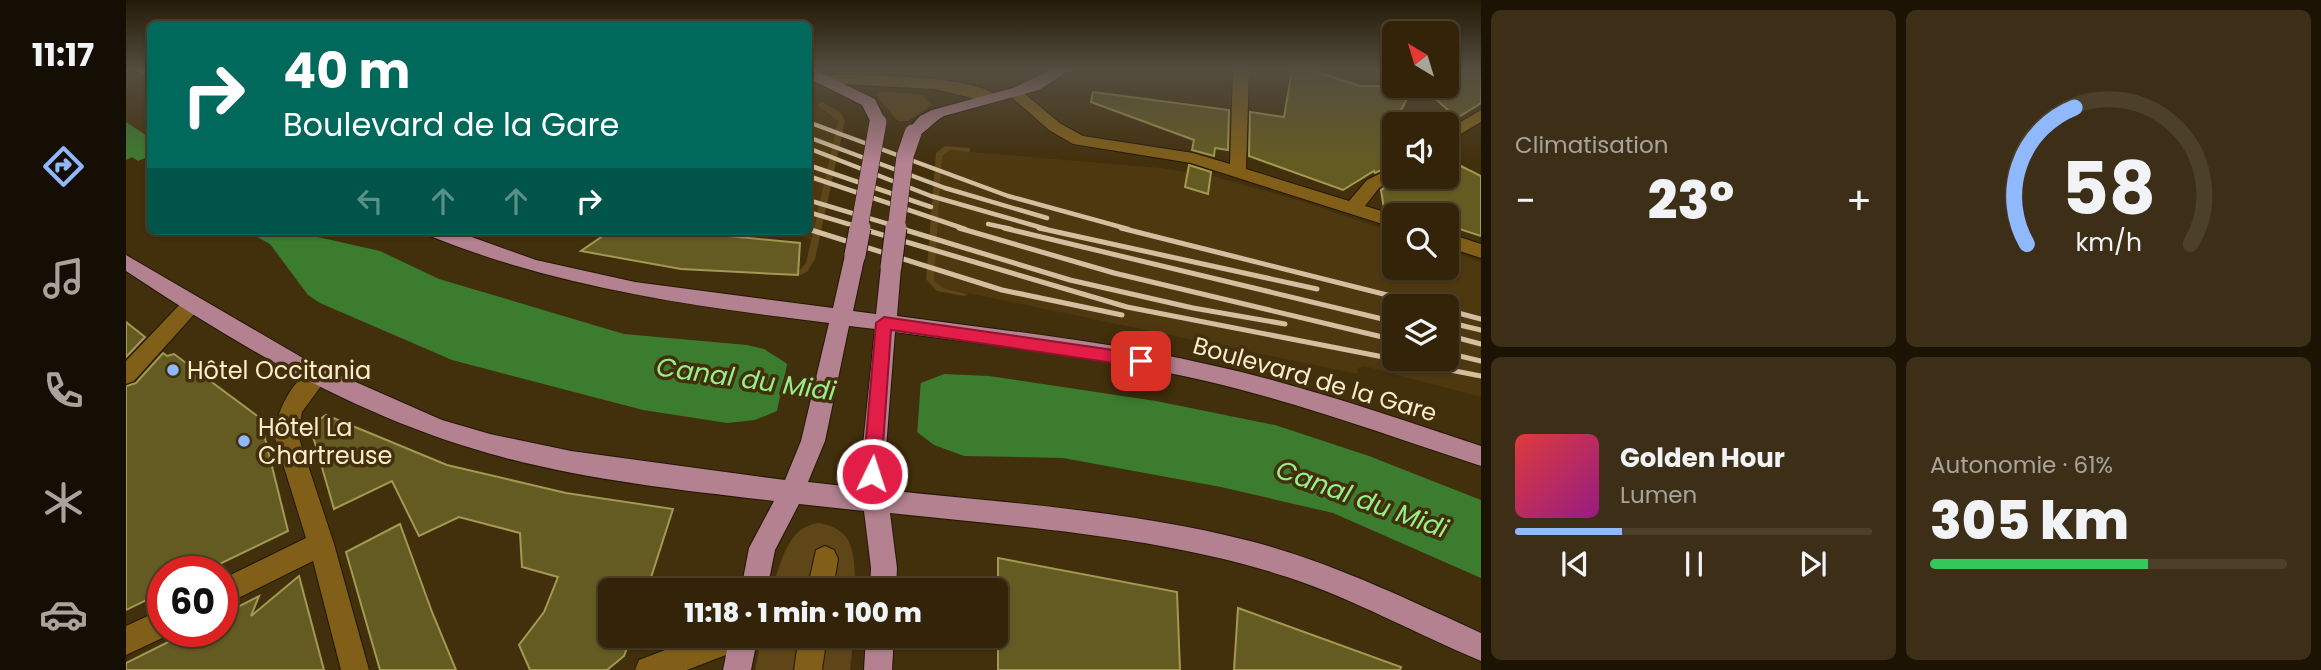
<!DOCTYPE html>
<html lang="fr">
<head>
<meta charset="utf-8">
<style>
	body { margin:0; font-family:Poppins,sans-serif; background:#3d2f17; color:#f1f3f6; height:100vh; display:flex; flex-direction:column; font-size:26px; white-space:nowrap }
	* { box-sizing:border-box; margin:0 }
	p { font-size:23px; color:#a8a49c }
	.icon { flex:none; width:38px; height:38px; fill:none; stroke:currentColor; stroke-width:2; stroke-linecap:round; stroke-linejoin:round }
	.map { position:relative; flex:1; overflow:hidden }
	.details { display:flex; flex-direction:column; gap:10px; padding:10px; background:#1c1305; width:840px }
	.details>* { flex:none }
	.top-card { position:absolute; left:21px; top:21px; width:665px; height:214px; border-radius:10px; box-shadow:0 2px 5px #0004,0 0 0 2px #4d402a; background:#00695c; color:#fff; overflow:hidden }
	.needle { width:46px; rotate:322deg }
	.buttons { position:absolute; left:1256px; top:21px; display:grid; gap:14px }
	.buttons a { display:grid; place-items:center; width:77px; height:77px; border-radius:10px; background:#322309; box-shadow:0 2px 5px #0004,0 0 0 2px #4d402a; font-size:35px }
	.speed { position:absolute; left:21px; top:556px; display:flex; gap:14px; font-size:35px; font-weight:700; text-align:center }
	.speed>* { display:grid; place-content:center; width:91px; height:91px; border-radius:50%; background:#322309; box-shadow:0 2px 5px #0004,0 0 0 2px #4d402a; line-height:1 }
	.speed .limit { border:10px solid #d22; background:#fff; color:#111 }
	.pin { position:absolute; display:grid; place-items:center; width:60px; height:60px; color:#fff; margin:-30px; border-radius:14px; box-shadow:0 4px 10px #0006 }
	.me { position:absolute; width:77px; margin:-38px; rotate:4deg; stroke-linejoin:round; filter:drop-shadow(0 0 5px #0008) }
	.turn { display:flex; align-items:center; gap:24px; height:147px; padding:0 21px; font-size:32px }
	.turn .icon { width:91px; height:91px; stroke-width:2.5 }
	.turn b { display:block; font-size:49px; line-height:60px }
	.lanes { display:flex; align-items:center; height:66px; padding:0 21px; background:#0003; justify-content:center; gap:35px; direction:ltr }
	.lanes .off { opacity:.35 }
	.big { font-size:52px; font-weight:800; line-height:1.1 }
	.details .card { flex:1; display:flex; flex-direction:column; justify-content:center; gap:10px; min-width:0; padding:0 24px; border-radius:10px; background:#3d2f17 }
	.details .dial { align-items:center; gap:0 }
	.dial svg { height:182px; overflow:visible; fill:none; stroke:#4d402a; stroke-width:7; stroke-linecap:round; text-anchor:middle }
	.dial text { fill:#f1f3f6; stroke:none }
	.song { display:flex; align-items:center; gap:21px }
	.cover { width:84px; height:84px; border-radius:10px; background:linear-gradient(135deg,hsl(0 70% 55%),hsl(310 70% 35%)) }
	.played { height:7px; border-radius:4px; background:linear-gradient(90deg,#90b8fd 30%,#4d402a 30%) }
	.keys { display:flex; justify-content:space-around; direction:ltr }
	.heat { display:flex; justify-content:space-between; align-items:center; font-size:38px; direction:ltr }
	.charge { height:10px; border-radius:5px; background:linear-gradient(90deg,#34c759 61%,#4d402a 0) }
	.details .tiles { flex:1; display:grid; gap:10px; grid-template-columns:repeat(2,1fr) }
	.trip { position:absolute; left:472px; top:578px; width:410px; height:70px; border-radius:10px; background:#322309; box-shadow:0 2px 5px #0004,0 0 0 2px #4d402a; font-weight:800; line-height:70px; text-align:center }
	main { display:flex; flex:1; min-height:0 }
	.menu { display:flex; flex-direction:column; width:126px; justify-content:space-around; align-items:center; background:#140e04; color:#a8a49c }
	.menu .icon { width:49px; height:49px }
	.menu .current { color:#90b8fd }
	.menu b { font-size:32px; color:#f1f3f6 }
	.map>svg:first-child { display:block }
	.built { fill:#4d3810; fill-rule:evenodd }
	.green { fill:#5e4618 }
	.water { fill:#3b7c2f }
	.pier { fill:#422f0c }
	.building { fill:#645b22; stroke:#a49951; stroke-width:2 }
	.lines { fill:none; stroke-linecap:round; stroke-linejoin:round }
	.street-casing { stroke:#231805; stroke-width:2 }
	.primary-casing { stroke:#231805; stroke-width:2 }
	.street { fill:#815f19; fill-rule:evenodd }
	.primary { fill:#b38190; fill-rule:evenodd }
	.rail-far1 { stroke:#d3bf9f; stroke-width:4.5 }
	.rail { stroke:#d3bf9f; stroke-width:5 }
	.primary-bridge-far1-casing { stroke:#231805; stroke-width:18; stroke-linecap:butt }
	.primary-bridge-casing { stroke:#231805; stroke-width:23; stroke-linecap:butt }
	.primary-bridge-far1 { stroke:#b38190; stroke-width:17 }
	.primary-bridge { stroke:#b38190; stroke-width:21 }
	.route { fill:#e11d48; stroke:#92132f; stroke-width:2 }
	.poi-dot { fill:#90b8fd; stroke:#422f0c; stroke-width:2.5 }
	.labels { text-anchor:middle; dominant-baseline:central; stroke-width:7; stroke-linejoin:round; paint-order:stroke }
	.poi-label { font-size:24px; fill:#ffebcb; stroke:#422f0c; text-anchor:start }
	.street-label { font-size:24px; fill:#ffebcb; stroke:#422f0c }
	.water-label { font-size:26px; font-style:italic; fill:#98ef89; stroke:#422f0c }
</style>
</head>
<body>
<main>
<nav class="menu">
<b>11:17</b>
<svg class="icon current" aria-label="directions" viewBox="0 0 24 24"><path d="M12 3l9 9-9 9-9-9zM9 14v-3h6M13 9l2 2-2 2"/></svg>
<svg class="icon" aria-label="music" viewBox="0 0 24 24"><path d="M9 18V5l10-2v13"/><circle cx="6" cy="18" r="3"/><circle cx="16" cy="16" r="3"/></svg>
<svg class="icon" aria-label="phone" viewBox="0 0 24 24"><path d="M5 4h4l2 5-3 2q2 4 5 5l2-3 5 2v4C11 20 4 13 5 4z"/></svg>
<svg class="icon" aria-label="climate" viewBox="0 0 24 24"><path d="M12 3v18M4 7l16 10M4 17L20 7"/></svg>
<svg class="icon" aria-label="car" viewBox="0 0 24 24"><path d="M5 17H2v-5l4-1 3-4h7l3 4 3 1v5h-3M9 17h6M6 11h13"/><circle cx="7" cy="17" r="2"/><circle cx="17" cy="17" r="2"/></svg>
</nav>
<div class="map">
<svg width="1355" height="670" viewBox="0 0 1355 670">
	<rect width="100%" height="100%" fill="#422f0c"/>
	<!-- built -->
	<g class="built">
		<path d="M 683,101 L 712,121 L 685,240 L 659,231 L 682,231 Z"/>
		<path d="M 821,150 L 1035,168 L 1086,176 L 1175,201 L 1269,233 L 1269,268 L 1321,268 L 1321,250 L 1355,262 L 1355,397 L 1238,366 L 1231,368 L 1232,374 L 813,287 L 808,281 L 808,275 L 816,156 ZM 1269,306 L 1321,306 L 1321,359 L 1269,359 Z"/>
	</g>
	<!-- green -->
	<g class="green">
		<path d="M 754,91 L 795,95 L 806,105 L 782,121 L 772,121 L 750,95 Z"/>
		<path d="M 696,102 L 714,112 L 719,121 L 689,259 L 681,272 L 674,275 L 672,272 L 680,263 L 712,121 L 691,105 Z"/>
		<path d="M 819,146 L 844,148 L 844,152 L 824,150 L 816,156 L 808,281 L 817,288 L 842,294 L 838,296 L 811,291 L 800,279 L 810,153 Z"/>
		<path d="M 693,523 C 732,530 727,557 730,590 L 645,590 C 656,563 660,527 693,523 Z"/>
		<path d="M 636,635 L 728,635 L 724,670 L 629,670 Z"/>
	</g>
	<!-- water -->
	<g class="water">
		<path d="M 0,122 L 24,138 L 24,156 L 12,161 L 6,157 L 0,160 Z"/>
		<path d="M 120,231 L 165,231 L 254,251 L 313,279 L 498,334 L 621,345 L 638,349 L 663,365 L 795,383 L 818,374 L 863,376 L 1030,401 L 1149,425 L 1243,456 L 1355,500 L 1355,578 L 1207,513 L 1095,487 L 937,458 L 838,456 L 808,445 L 791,432 L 651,411 L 629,420 L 601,423 L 517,410 L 326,360 L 194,303 L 182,295 L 144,244 Z"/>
	</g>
	<!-- pier -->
	<path class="pier" d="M 662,360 L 795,379 L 791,436 L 650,415 Z"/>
	<!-- building -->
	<g class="building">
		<path d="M 1166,70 L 1185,70 L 1234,86 L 1287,86 L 1269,123 L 1269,164 L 1249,173 L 1248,171 L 1217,190 L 1123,156 L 1124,112 L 1158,117 Z"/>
		<path d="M 1321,70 L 1355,70 L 1355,103 L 1331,118 L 1295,86 L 1321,86 Z"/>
		<path d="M 967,92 L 1103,110 L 1102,150 L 1089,148 L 1088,156 L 1066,150 L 1068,140 L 965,102 Z"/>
		<path d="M 1321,159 L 1355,176 L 1355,236 L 1321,225 L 1321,215 L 1291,215 L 1269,208 L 1269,212 L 1258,209 L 1255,190 L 1274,177 L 1321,177 Z"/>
		<path d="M 1063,165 L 1085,172 L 1082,194 L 1059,187 Z"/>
		<path d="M 484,231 L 588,231 L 593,235 L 674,243 L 672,275 L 555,269 L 455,251 Z"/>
		<path d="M 0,322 L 19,337 L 0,357 Z"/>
		<path d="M 37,353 L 41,356 L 48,354 L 134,418 L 162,531 L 77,572 L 37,572 L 37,592 L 0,610 L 0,386 L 10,383 Z"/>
		<path d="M 200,415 L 321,465 L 440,493 L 547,509 L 521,590 L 485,590 L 485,635 L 506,635 L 498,656 L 481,670 L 404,670 L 393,645 L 418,612 L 432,577 L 396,567 L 394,533 L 333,517 L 293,536 L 266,481 L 208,509 L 184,426 Z"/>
		<path d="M 274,524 L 306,612 L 330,670 L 254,670 L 220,552 Z"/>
		<path d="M 872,558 L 1051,592 L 1054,670 L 872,670 Z"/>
		<path d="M 173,576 L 198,670 L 0,670 L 0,663 L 62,632 L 96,632 L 96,615 L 133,596 L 125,616 Z"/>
		<path d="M 1112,608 L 1275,667 L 1274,670 L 1108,670 Z"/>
	</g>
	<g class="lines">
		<defs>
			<g id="street">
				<path d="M 1107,70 L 1123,70 L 1120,169 L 1223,201 L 1241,180 L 1269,166 L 1269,177 L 1272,177 L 1253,188 L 1239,206 L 1269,215 L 1269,228 L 1065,163 L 947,144 L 923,130 L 881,93 L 884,90 L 894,90 L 935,124 L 957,136 L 1067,153 L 1104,164 Z"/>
				<path d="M 700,75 C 735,75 851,74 874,98 L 866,103 L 808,89 L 695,83 L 695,77 Z"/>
				<path d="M 1355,110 L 1355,122 L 1321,142 L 1321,130 Z"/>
				<path d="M 1321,233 L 1355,244 L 1355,258 L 1321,247 Z"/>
				<path d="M 65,297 L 72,300 L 75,305 L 72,310 L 8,381 L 0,384 L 0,361 L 58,300 Z"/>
				<path d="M 190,369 L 198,372 L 201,378 L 176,412 L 172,435 L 208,544 L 243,670 L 215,670 L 187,561 L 96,606 L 96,579 L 180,538 L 148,435 C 151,412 166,377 190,369 Z"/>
				<path d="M 699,546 L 708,550 L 712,559 L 707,590 L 681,590 L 690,550 Z"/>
				<path d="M 37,609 L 37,632 L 47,633 L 0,655 L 0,626 Z"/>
				<path d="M 578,635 L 630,635 L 626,645 L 561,670 L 509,670 L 513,660 Z"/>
				<path d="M 673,635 L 701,635 L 696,670 L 668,670 Z"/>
			</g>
			<g id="primary">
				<path d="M 10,70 L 24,70 L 24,78 Z"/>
				<path d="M 682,70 L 689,70 L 749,99 L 760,122 L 758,125 L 746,125 L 736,105 L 682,78 Z"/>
				<path d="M 926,70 L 944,70 L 913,90 L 818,116 C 807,122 798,135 787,138 L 779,133 L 794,116 L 806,110 L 887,88 Z"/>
				<path d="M 302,231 L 329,231 L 410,260 L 509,282 L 707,308 L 719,255 L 729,248 L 739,255 L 727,311 L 750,314 L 755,267 L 765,260 L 775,267 L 771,316 C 874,330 979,341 1080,364 C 1174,384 1264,416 1355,446 L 1355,466 C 1264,436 1174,403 1080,381 C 978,358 873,346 769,332 L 758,474 L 760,490 C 882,503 1009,511 1128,542 C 1207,563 1281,599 1355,633 L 1355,661 C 1290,634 1228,599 1161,577 C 1036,536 893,527 764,513 L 771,568 L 770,590 L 744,590 L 745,568 L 738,511 L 673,504 L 649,550 L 641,590 L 615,590 L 623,548 L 648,501 C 553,490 457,480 365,454 C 232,417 114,347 0,271 L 0,255 L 182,361 L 316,420 L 364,434 L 445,451 L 659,480 L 675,441 L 703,323 C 566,306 433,288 304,236 ZM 723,326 L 749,329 L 734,474 L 736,488 L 682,482 L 699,441 Z"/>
				<path d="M 604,635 L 632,635 L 625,670 L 597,670 Z"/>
				<path d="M 740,635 L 768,635 L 766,670 L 738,670 Z"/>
			</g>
		</defs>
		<!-- street casing -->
		<use href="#street" class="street-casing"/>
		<!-- primary casing -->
		<use href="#primary" class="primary-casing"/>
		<!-- street -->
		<use href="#street" class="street"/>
		<!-- primary -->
		<use href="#primary" class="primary"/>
		<!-- rail-far1 -->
		<g class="rail-far1">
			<path d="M 682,122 L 882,196 L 1002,229"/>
			<path d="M 682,137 L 819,188 L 921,218"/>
			<path d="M 682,148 L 805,196 L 920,229"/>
			<path d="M 682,165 L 805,207"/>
			<path d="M 682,176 L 839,229"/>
			<path d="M 682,200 L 779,229"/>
			<path d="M 682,212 L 739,229"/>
			<path d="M 862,224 L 885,229"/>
		</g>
		<!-- rail -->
		<g class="rail">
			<path d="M 733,228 L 1001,307 L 1355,376"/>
			<path d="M 773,228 L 944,280 L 1067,308 L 1159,324"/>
			<path d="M 833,228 L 988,273 L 1269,340"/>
			<path d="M 878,228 L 1269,322"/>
			<path d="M 913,228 L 1191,289"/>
			<path d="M 995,228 L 1305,306"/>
			<path d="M 682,229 L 876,290 L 996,315"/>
			<path d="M 1321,310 L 1355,319"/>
			<path d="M 1321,322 L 1355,330"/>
			<path d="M 1321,335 L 1355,344"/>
			<path d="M 1321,353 L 1355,361"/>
		</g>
		<defs>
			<g id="primary-bridge-far1">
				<path d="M 733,229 L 752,122"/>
				<path d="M 770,229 L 779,156 L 787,133"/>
			</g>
			<g id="primary-bridge">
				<path d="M 729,255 L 734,228"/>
				<path d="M 765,267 L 770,228"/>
			</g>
		</defs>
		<!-- primary-bridge-far1 casing -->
		<use href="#primary-bridge-far1" class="primary-bridge-far1-casing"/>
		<!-- primary-bridge casing -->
		<use href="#primary-bridge" class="primary-bridge-casing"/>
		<!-- primary-bridge-far1 -->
		<use href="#primary-bridge-far1" class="primary-bridge-far1"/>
		<!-- primary-bridge -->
		<use href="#primary-bridge" class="primary-bridge"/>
	</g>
	<!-- sky -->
	<linearGradient id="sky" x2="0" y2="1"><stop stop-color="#241a07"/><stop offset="0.43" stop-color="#544d40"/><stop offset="1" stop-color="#544d40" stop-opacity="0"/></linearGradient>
	<rect width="1355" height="163" fill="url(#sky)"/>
	<!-- route -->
	<path class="route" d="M 758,317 L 1015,354 L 1023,361 L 1015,367 L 765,330 L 755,474 L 752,480 L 746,482 L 740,480 L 737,474 L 750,323 Z"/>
	<!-- markers -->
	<g class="poi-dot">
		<circle cx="47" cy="370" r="7"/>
		<circle cx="118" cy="441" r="7"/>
	</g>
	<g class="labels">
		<!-- poi labels -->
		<g class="poi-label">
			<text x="61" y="370">Hôtel Occitania</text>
			<text x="132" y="427">Hôtel La<tspan x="132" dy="28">Chartreuse</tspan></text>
		</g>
		<!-- street labels -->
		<g class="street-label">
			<text transform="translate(1189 379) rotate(16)">Boulevard de la Gare</text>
		</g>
		<!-- water labels -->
		<g class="water-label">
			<text transform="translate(620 379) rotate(8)">Canal du Midi</text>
			<text transform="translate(1236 499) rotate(20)">Canal du Midi</text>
		</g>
	</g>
</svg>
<div class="buttons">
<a><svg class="needle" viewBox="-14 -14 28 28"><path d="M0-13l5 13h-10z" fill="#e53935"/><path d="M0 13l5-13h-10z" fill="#a8a49c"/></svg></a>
<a><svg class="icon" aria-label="sound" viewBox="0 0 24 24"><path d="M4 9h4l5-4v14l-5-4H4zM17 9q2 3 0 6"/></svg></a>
<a><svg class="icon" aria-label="search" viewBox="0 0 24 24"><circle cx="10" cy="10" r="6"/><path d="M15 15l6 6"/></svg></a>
<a><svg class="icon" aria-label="layers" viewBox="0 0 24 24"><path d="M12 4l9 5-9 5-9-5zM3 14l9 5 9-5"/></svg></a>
</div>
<div class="speed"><div class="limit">60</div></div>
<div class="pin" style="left:1015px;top:361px;background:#d93025"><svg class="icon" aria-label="arrive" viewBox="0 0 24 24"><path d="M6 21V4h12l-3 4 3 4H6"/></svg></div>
<svg class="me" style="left:746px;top:474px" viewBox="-20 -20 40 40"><circle r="17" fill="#e11d48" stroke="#fff" stroke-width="3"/><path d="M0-11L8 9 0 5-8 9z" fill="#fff"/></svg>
<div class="trip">11:18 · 1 min · 100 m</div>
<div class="top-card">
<div class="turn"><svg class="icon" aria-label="right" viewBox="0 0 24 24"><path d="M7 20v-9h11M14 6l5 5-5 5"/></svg><div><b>40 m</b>Boulevard de la Gare</div></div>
<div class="lanes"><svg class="icon off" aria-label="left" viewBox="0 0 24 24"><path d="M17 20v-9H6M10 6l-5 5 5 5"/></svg><svg class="icon off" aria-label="ahead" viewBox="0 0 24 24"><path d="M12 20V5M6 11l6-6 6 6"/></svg><svg class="icon off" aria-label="ahead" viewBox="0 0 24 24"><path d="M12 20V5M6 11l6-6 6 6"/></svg><svg class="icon" aria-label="right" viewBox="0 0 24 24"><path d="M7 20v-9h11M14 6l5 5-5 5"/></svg></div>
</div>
</div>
<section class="details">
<div class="tiles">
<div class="card"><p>Climatisation</p>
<div class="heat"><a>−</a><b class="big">23°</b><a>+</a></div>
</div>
<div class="card dial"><svg viewBox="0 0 100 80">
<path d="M14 69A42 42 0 1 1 86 69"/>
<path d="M14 69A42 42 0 0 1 35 9" stroke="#90b8fd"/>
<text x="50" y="56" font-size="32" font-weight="700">58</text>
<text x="50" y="72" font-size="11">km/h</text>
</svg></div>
<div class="card">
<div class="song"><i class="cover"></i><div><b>Golden Hour</b><p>Lumen</p></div></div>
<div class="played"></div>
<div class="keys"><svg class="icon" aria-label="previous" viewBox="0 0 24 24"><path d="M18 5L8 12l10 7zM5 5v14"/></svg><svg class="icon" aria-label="pause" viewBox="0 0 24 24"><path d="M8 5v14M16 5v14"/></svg><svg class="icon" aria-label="next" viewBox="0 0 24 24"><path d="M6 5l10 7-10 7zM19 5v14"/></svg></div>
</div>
<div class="card"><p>Autonomie · 61%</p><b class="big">305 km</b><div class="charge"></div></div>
</div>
</section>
</main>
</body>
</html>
